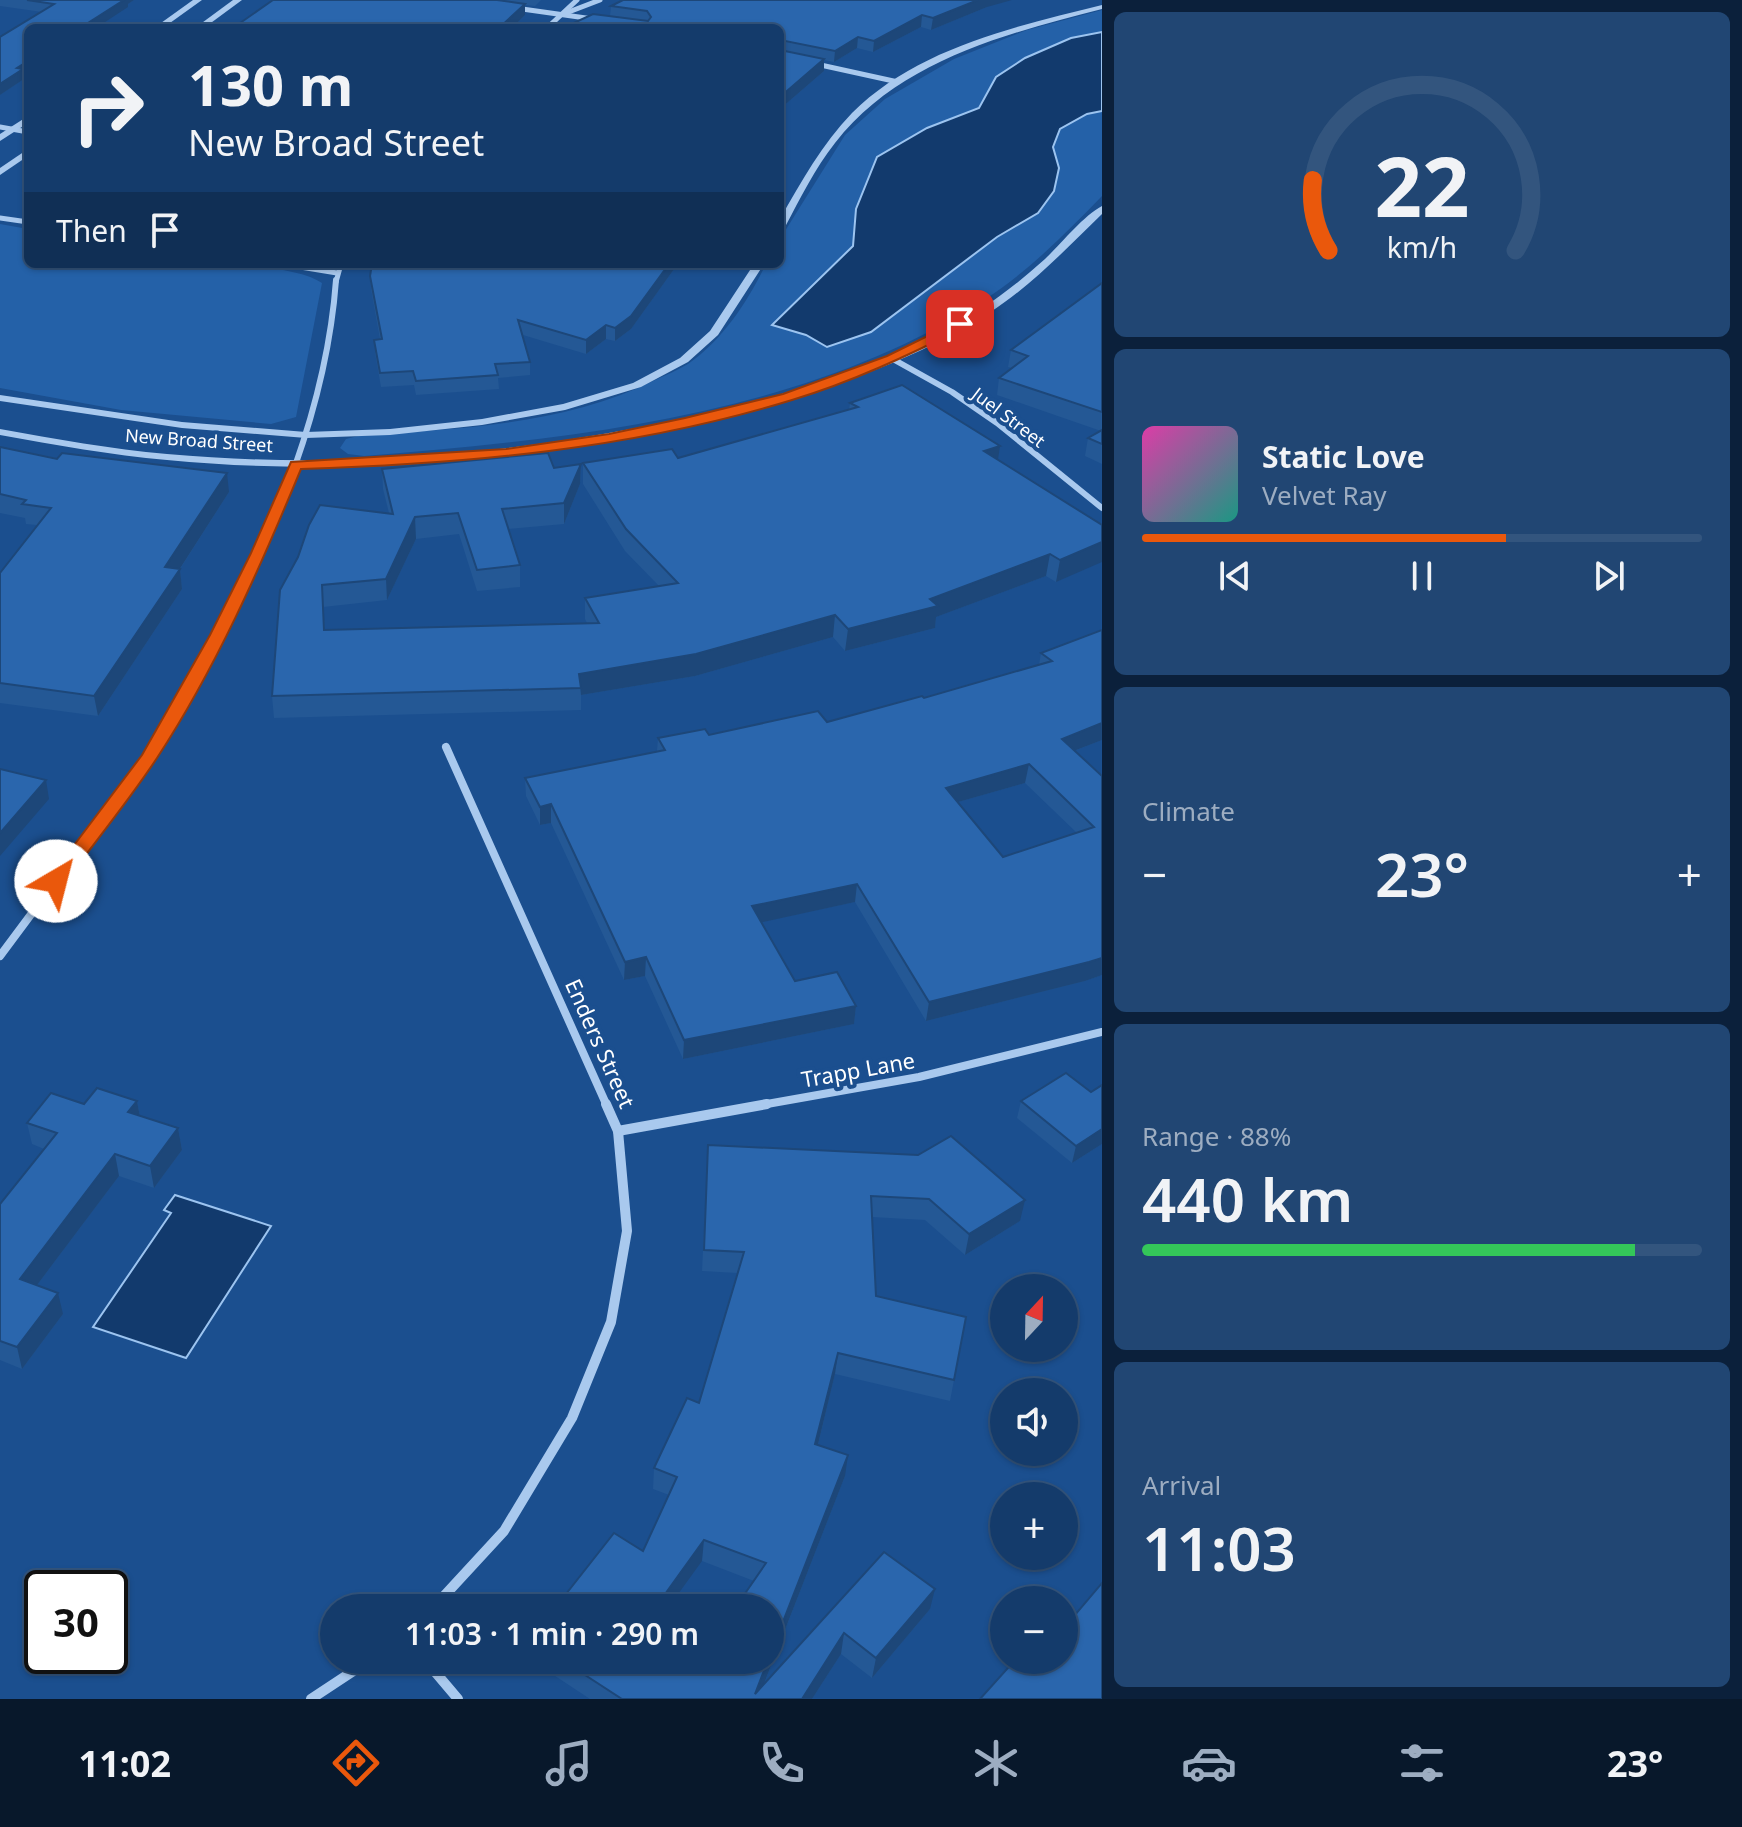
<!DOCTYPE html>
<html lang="en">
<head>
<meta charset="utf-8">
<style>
	body { margin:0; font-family:"Noto Sans",sans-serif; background:#214673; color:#f1f3f6; height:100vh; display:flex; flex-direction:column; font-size:30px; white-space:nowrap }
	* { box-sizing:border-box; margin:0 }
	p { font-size:26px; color:#9dadc1 }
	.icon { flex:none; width:44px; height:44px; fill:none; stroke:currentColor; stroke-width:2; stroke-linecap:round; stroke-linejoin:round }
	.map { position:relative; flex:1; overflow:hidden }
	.drawer { display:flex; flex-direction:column; gap:12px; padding:12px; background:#0b203b; width:640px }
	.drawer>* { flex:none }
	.hud { position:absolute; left:24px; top:24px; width:760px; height:244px; border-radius:12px; box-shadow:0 2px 6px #0004,0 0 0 2px #33557e; background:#143b6b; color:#f1f3f6; overflow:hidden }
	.needle { width:52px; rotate:22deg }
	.controls { position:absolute; left:990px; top:1274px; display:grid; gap:16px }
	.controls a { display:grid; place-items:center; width:88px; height:88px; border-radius:50%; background:#143b6b; box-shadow:0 2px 6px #0004,0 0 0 2px #33557e; font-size:40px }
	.speed { position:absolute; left:24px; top:1570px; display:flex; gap:16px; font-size:40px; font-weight:700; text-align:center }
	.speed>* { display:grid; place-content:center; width:104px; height:104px; border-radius:50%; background:#143b6b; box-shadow:0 2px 6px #0004,0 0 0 2px #33557e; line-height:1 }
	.speed .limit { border:4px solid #111; border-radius:12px; background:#fff; color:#111 }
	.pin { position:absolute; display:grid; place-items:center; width:68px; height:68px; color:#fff; margin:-34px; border-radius:16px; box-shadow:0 4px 12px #0006 }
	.me { position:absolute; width:88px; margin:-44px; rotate:37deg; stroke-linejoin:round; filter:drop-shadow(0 0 6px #0008) }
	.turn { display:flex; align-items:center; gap:28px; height:168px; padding:0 32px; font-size:36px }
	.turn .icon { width:104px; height:104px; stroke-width:2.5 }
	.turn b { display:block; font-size:56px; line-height:68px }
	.then { display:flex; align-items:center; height:76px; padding:0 32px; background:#0003; gap:16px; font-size:30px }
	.big { font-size:60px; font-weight:600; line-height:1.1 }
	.drawer .card { flex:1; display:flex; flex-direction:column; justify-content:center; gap:12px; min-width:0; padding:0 28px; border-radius:12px; background:#214673 }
	.drawer .dial { align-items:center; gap:0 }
	.dial svg { height:208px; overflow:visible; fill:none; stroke:#33557e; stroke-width:7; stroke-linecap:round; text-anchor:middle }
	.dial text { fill:#f1f3f6; stroke:none }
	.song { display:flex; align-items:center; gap:24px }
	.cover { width:96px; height:96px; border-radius:12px; background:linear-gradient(135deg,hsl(320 70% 55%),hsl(170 70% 35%)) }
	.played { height:8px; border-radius:4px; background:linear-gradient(90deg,#ea580c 65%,#33557e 65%) }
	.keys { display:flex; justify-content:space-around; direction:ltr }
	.heat { display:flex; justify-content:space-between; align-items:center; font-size:44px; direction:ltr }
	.charge { height:12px; border-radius:6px; background:linear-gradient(90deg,#34c759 88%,#33557e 0) }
	.trip { position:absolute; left:320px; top:1594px; width:464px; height:80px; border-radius:40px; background:#143b6b; box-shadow:0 2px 6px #0004,0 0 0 2px #33557e; font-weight:600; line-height:80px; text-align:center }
	.tab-bar { display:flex; height:128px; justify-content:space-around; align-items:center; background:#08182b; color:#9dadc1 }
	.tab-bar .icon { width:56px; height:56px }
	.tab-bar .selected { color:#ea580c }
	.tab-bar b { font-size:36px; color:#f1f3f6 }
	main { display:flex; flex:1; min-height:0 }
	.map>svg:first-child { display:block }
	.green { fill:#2461a8 }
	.water { fill:#123a6d; stroke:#9cc4f0; stroke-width:2 }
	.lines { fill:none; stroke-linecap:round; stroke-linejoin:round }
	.minor-far3 { stroke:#a9c9ee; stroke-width:5 }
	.minor-far2 { stroke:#a9c9ee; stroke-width:6 }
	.minor-far1 { stroke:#a9c9ee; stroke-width:8 }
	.minor { stroke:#a9c9ee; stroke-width:10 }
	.tertiary { fill:#a9c9ee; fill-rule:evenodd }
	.wall { fill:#245895; fill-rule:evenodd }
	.shaded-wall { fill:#1d4779 }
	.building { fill:#2a66ad; stroke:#1d4779; stroke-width:2; fill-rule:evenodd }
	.route { fill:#ea580c; stroke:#983908; stroke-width:2 }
	.labels { text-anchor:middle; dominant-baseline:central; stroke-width:8; stroke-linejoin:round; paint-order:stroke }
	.far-street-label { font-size:18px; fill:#fff; stroke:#1b4f8f }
	.street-label { font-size:22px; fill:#fff; stroke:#1b4f8f }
</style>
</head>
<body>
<main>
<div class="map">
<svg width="1102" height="1699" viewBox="0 0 1102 1699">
	<rect width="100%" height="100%" fill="#1b4f8f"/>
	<!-- green -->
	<g class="green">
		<path d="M 1102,10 L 1102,32 L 996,77 L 979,108 L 927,128 L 856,209 L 853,246 L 772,325 L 806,335 L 827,347 L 871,332 L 997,237 L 1038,213 L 1054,191 L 1059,168 L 1053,147 L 1060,128 L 1087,114 L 1102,111 L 1102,196 C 1066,233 1028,272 984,300 C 803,416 573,439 364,456 L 348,454 L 340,448 L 346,439 L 358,436 C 460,428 562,426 655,380 C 666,375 678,370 688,364 C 723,340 748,301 766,264 L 780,264 L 780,239 L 845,135 L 885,99 L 954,59 L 1027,30 Z"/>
		<path d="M 0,224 L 28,229 L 28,264 C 89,264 278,253 322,283 L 296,417 L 271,424 L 121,410 L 0,388 Z"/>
	</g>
	<!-- water -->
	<g class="water">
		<path d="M 1102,32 L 1102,111 L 1087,114 L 1060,129 L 1053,147 L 1059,168 L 1054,191 L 1038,213 L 997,237 L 871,332 L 827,347 L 806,335 L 772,325 L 853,246 L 856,209 L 877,157 L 927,128 L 979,108 L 996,77 L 1025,58 L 1071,38 Z"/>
		<path d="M 175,1195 L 271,1226 L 186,1358 L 93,1327 L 171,1213 L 164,1210 Z"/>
	</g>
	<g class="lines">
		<!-- minor-far3 -->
		<g class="minor-far3">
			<path d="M 515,8 L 593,19"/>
			<path d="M 566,13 L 600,0"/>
			<path d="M 547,28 L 577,0"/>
			<path d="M 816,64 L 898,82"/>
			<path d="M 0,127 L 28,132"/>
			<path d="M 0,218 L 28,222"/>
			<path d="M 282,264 L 337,273"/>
			<path d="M 336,282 L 341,264"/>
		</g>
		<!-- minor-far2 -->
		<g class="minor-far2">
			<path d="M 891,358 L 952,392 L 997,423 L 1102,508"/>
			<path d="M 213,643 C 275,536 327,404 336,280"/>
		</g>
		<!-- minor-far1 -->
		<g class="minor-far1">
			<path d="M 446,747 L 607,1106"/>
			<path d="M 0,956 L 149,756 L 214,641"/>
			<path d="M 756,1106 L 919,1077 L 1102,1032"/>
		</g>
		<!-- minor -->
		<g class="minor">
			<path d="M 618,1131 L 767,1104"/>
			<path d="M 433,1608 L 504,1531 L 572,1418 L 611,1322 L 627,1231 L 618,1131 L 606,1104"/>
			<path d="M 425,1660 L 458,1699"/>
			<path d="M 311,1699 L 370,1660"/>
		</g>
		<!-- tertiary -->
		<g class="tertiary">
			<path d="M 193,0 L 202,0 L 163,28 L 154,28 Z"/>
			<path d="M 233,0 L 242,0 L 204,28 L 195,28 Z"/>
			<path d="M 1102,5 L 1102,9 C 1005,34 899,61 835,143 C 815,168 800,199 785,227 L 780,230 L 780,219 C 801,182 822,144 852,113 C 917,48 1017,26 1102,5 Z"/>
			<path d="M 28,116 L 28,123 L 0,141 L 0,134 Z"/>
			<path d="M 28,149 L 28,156 L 0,175 L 0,168 Z"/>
			<path d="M 1102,206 L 1102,214 C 1066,249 1031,286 989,313 C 911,363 820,392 731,415 C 548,460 355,478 167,460 C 111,455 56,445 0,435 L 0,429 C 56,439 111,449 167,454 C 322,468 478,458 631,429 C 738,410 843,381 941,332 C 979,313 1013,288 1045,259 C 1061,244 1083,216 1102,206 Z"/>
			<path d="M 754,264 L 764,264 L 718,335 L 688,362 L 641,387 L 565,410 L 482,425 L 390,435 L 306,438 L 182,428 L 0,401 L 0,395 L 182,422 L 306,432 L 390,429 L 482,419 L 563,404 L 633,383 L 680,358 L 710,331 Z"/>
		</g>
	</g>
	<!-- wall -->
	<g class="wall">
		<path d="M 0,0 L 134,0 L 128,4 L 128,7 L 28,28 L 28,72 L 24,75 L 24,79 L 0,95 L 0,37 L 42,12 L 0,6 Z"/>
		<path d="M 273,0 L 541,0 L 535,6 L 525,5 L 525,15 L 512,28 L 233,28 Z"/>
		<path d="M 611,6 L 987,7 L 931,30 L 921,27 L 873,52 L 857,48 L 834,62 L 824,60 L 824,71 L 780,109 L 780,28 L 563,28 L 610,16 Z"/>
		<path d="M 677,265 L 631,329 L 615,341 L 606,339 L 586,354 L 523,335 L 530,362 L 530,375 L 498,378 L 499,389 L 416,395 L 414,385 L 381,387 L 375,353 L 374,340 L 380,339 L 371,289 L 370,276 Z"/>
		<path d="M 1102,283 L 1102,464 L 1085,456 L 1088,438 L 1101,431 L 997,395 L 999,378 L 1012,368 L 1008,367 L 1011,350 Z"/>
		<path d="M 850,403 L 998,460 L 1102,525 L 1056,582 L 1046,576 L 936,617 L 935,628 L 845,651 L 833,637 L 695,676 L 581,695 L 581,710 L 274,718 L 272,696 L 280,590 L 389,513 L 383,489 L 382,469 L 554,468 L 581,464 L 580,484 L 564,524 L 508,529 L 520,565 L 520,587 L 477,591 L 459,534 L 416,539 L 387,600 L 323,607 L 325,630 L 587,623 L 585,619 L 585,598 L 659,586 L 625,551 L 583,484 L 583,463 L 678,458 L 849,410 Z"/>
		<path d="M 0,447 L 229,492 L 180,569 L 182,589 L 98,716 L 0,703 L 0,573 L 37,525 L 26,524 L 25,518 L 0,513 Z"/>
		<path d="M 1102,630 L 1102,740 L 1074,751 L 1102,776 L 1102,975 L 1085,981 L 926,1021 L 855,902 L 761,922 L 795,981 L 856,1006 L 854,1024 L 683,1059 L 645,976 L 624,980 L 551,823 L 540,825 L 526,796 L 525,778 L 657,751 L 658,738 L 709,735 L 827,722 L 924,698 L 1039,665 L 1041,653 ZM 1025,783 L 1077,833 L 1003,857 L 958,802 Z"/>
		<path d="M 1102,1085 L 1102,1144 L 1072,1163 L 1017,1118 L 1021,1101 L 1091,1092 Z"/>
		<path d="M 137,1101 L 140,1116 L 178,1128 L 182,1150 L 154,1188 L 119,1176 L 37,1285 L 63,1314 L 22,1369 L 0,1360 L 0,1204 L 44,1149 L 32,1144 L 27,1123 L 84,1104 Z"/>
		<path d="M 708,1145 L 1020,1221 L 965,1255 L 925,1220 L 872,1217 L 876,1296 L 954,1380 L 950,1401 L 835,1374 L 818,1445 L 845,1476 L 764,1684 L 884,1552 L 930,1609 L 872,1678 L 841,1654 L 812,1699 L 590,1699 L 531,1660 L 770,1660 L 754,1581 L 702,1561 L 643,1551 L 669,1495 L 653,1489 L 654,1468 L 699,1403 L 737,1273 L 702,1271 Z"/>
	</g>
	<!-- shaded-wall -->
	<g class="shaded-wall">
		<path d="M 122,0 L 134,0 L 128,4 L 128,7 L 96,28 L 80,28 Z"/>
		<path d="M 978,0 L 1012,0 L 987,7 L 931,30 L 933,18 Z"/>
		<path d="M 525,4 L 525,15 L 512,28 L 499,28 Z"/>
		<path d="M 922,15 L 921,27 L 873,52 L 874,41 Z"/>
		<path d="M 858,37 L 857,48 L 834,62 L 835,51 Z"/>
		<path d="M 824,59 L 824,71 L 780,109 L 780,97 Z"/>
		<path d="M 28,61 L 28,72 L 24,75 L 24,79 L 0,95 L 0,84 L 17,68 Z"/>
		<path d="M 669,264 L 677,264 L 677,265 L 631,329 L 615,341 L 615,328 Z"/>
		<path d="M 606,325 L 606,339 L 586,354 L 586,340 Z"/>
		<path d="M 1000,446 L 997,466 L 984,451 Z"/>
		<path d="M 581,464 L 580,484 L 564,524 L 564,503 Z"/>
		<path d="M 227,473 L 229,492 L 172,581 L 180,569 L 182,589 L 98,716 L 94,696 L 165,567 Z"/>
		<path d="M 415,517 L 416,539 L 387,600 L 386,579 Z"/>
		<path d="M 1102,542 L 1102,562 L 1056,582 L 1060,560 Z"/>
		<path d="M 1050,554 L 1046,576 L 936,617 L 935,628 L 845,651 L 848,629 Z"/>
		<path d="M 835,615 L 833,637 L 695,676 L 581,695 L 579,674 Z"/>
		<path d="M 1102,723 L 1102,740 L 1058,757 L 1062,739 Z"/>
		<path d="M 1029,764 L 1025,783 L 944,806 L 946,788 Z"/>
		<path d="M 46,780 L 49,799 L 0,856 L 0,833 Z"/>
		<path d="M 551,804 L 551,823 L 540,825 L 540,807 Z"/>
		<path d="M 857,884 L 855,902 L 750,925 L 752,906 Z"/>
		<path d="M 646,957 L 645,976 L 624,980 L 625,962 Z"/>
		<path d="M 1102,958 L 1102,975 L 1085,981 L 926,1021 L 929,1002 Z"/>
		<path d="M 856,1006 L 854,1024 L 683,1059 L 684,1040 Z"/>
		<path d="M 137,1101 L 141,1122 L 128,1112 Z"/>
		<path d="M 178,1128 L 182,1150 L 154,1188 L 150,1166 Z"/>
		<path d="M 1102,1129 L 1102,1144 L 1072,1163 L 1076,1146 Z"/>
		<path d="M 115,1154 L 119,1176 L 25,1301 L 20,1279 Z"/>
		<path d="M 1025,1200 L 1020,1221 L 965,1255 L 969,1234 Z"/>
		<path d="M 58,1293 L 63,1314 L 22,1369 L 17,1347 Z"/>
		<path d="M 838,1353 L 835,1374 L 813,1465 L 815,1444 Z"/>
		<path d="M 848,1455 L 845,1476 L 758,1699 L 755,1694 L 768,1660 L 770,1660 L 770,1655 Z"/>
		<path d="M 704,1540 L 702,1561 L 668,1608 L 655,1608 Z"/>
		<path d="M 935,1589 L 930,1609 L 872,1678 L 876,1658 Z"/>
		<path d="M 844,1633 L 841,1654 L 812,1699 L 802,1699 Z"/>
	</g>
	<!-- building -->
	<g class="building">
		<path d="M 27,0 L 124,0 L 80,28 L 28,28 L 28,61 L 17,68 L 23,69 L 0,84 L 0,37 L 54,4 Z"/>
		<path d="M 273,0 L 497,0 L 525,4 L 499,28 L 233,28 Z"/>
		<path d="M 623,0 L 978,0 L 933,18 L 922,15 L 874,41 L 858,37 L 835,51 L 780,40 L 780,28 L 563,28 L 593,14 L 648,21 L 651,17 L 647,11 L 611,6 Z"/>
		<path d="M 780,50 L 824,59 L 780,97 Z"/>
		<path d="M 372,264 L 669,264 L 631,316 L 615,328 L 606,325 L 586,340 L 518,320 L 530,362 L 495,364 L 498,375 L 416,381 L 413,371 L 380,373 L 374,340 L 382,339 L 370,276 Z"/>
		<path d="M 1102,283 L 1102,412 L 999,378 L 1028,356 L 1011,350 Z"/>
		<path d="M 902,385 L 1000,446 L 984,451 L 1102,525 L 1102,542 L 1060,560 L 1050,554 L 930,599 L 938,606 L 848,629 L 835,615 L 696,654 L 579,674 L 581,688 L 272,696 L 280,590 L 298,557 L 309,525 L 320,505 L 393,514 L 382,469 L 548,453 L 554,468 L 581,464 L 564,503 L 502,509 L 520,565 L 477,570 L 458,513 L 415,517 L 386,579 L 322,585 L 324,630 L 599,623 L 585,598 L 678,583 L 626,529 L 583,463 L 672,449 L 678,458 L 858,407 L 850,403 Z"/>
		<path d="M 1102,430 L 1102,444 L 1088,438 Z"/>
		<path d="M 0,447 L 57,459 L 62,453 L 227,473 L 165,567 L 180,569 L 94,696 L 0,683 L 0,573 L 51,508 L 22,504 L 26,500 L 0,494 Z"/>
		<path d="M 1102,630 L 1102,723 L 1062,739 L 1102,776 L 1102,958 L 1089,962 L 929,1002 L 857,884 L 752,906 L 795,981 L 837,972 L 856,1006 L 684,1040 L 646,957 L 625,962 L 551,804 L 540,807 L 525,778 L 665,750 L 658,738 L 705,729 L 709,735 L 818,711 L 827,722 L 922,696 L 924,698 L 1052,661 L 1041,653 ZM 1029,764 L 1094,827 L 1003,857 L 946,788 Z"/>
		<path d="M 0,769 L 46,780 L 0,833 Z"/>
		<path d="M 1066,1073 L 1091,1092 L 1102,1085 L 1102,1129 L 1076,1146 L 1021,1101 Z"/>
		<path d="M 97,1088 L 137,1101 L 128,1112 L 178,1128 L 150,1166 L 115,1154 L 20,1279 L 58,1293 L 17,1347 L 0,1341 L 0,1204 L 57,1133 L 27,1123 L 51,1093 L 84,1104 Z"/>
		<path d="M 951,1136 L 1025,1200 L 969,1234 L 929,1199 L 871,1196 L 876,1296 L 966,1317 L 954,1380 L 838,1353 L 815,1444 L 848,1455 L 770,1655 L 770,1608 L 735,1608 L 766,1563 L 704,1540 L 655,1608 L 555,1608 L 614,1533 L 643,1551 L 677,1477 L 654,1468 L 687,1398 L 699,1403 L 744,1252 L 704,1250 L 708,1145 L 918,1155 Z"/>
		<path d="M 884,1552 L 935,1589 L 876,1658 L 844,1633 L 802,1699 L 622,1699 L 562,1660 L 768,1660 L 755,1694 Z"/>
		<path d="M 1102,1583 L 1102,1699 L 980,1699 L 1015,1660 L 1064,1660 L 1064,1607 L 1075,1615 Z"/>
	</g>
	<!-- route -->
	<path class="route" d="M 960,320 L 967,324 L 965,327 C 909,355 852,382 792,400 C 633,449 467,464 301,469 C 260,568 216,668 157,758 C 128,802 94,843 63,885 L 49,885 L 47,881 L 142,755 L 210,635 L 251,553 L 291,462 L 506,449 L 609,434 L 685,418 L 783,394 L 887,356 Z"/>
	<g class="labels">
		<!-- far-street labels -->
		<g class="far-street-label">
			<text transform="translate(1009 417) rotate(37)">Juel Street</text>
			<text transform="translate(199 440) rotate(4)">New Broad Street</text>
		</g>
		<!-- street labels -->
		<g class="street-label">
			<text transform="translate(601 1043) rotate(66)">Enders Street</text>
			<text transform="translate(858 1069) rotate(-10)">Trapp Lane</text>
		</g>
	</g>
</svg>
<div class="controls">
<a><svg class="needle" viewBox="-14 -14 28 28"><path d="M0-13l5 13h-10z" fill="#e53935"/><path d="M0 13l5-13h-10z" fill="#9dadc1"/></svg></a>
<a><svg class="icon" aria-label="sound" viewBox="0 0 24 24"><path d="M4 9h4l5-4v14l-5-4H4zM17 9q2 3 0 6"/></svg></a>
<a>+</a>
<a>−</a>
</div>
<div class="speed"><div class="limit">30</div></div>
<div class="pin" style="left:960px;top:324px;background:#d93025"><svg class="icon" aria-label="arrive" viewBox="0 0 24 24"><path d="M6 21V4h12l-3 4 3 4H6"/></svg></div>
<svg class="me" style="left:56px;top:881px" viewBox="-20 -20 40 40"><circle r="19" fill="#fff"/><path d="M0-13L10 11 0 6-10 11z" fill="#ea580c"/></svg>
<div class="trip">11:03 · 1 min · 290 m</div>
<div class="hud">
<div class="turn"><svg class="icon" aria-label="right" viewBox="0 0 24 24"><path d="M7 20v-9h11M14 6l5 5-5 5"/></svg><div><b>130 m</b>New Broad Street</div></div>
<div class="then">Then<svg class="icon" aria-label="arrive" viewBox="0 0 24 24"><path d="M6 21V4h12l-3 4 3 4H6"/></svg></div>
</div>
</div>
<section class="drawer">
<div class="card dial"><svg viewBox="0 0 100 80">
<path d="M14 69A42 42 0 1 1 86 69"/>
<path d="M14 69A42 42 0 0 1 8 42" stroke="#ea580c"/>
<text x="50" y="56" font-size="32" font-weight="700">22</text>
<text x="50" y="72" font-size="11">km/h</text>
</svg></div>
<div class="card">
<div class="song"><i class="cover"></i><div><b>Static Love</b><p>Velvet Ray</p></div></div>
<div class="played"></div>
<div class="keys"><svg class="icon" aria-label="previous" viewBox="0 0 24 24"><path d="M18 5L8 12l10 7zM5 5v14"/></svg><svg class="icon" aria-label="pause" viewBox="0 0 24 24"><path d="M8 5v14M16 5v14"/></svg><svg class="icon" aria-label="next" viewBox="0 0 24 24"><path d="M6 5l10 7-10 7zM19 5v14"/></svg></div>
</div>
<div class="card"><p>Climate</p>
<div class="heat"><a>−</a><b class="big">23°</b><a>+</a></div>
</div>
<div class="card"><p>Range · 88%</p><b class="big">440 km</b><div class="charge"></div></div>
<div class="card"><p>Arrival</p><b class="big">11:03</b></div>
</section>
</main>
<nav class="tab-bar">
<b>11:02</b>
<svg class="icon selected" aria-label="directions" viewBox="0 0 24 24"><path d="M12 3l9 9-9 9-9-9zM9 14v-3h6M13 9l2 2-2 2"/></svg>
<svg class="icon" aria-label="music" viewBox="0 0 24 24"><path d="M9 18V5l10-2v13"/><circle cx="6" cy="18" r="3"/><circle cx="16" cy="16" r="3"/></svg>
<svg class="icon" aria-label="phone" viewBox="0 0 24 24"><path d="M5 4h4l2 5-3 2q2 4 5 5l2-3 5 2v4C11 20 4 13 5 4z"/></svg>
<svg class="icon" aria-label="climate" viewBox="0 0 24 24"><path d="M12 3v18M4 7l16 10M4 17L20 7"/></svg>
<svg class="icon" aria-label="car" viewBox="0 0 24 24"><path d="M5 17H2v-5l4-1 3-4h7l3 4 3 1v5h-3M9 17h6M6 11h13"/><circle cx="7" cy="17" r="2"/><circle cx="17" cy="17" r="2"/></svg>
<svg class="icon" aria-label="filters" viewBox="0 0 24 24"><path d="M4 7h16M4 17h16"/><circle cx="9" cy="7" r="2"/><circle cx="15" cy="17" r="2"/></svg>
<b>23°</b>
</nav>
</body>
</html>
